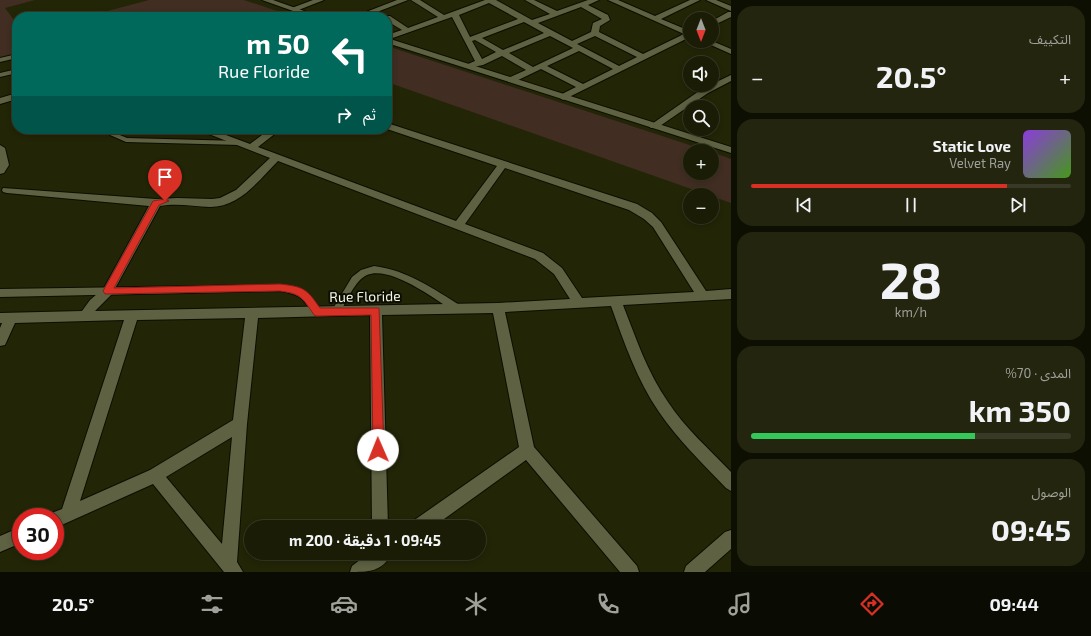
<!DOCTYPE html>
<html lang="ar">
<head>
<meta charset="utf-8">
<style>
	body { margin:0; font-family:"Exo 2","Noto Sans Arabic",sans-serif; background:#23250f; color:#f1f3f6; direction:rtl; height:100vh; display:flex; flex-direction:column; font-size:15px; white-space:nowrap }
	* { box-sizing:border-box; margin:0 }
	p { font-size:13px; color:#9fa19a }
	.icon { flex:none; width:22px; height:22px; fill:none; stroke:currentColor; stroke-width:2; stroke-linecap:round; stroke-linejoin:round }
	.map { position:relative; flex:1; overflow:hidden; direction:ltr }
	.side { display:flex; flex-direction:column; gap:6px; padding:6px; background:#0e0f03; width:360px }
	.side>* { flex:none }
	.guide { position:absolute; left:12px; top:12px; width:380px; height:122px; border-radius:16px; box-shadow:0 2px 6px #0003,0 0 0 1px #383a27; direction:rtl; background:#00695c; color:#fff; overflow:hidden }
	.needle { width:26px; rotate:180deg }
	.tools { position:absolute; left:683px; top:12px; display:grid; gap:8px }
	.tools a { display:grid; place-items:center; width:36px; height:36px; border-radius:50%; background:#1a1c05; box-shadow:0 2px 6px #0003,0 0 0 1px #383a27; font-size:20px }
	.speed { position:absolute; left:12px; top:508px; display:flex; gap:8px; font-size:20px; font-weight:700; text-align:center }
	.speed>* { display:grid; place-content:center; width:52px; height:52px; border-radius:50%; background:#1a1c05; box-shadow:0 2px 6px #0003,0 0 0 1px #383a27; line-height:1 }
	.speed .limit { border:6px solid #d22; background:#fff; color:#111 }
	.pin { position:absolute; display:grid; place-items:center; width:34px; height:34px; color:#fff; margin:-41px -17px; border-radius:50% 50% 50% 0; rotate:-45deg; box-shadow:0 0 4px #0007 }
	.pin .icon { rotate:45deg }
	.me { position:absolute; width:44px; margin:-22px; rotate:359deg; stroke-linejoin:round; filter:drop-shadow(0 0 3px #0008) }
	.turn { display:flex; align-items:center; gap:14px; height:84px; padding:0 16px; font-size:18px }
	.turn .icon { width:52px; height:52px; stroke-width:2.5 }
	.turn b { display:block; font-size:28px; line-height:34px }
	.then { display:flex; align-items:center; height:38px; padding:0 16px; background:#0003; gap:8px; font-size:15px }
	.big { font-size:30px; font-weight:700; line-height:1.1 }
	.side .card { flex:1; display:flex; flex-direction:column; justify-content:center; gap:6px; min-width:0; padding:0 14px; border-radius:16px; background:#23250f }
	.side .dial { align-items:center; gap:0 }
	.dial b { font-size:52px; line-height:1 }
	.song { display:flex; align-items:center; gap:12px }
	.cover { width:48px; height:48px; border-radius:6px; background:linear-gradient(135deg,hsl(270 70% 55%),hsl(100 70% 35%)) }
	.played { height:4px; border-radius:2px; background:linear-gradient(90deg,#d93025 80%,#383a27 80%) }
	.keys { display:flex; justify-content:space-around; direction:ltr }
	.heat { display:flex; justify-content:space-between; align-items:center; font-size:22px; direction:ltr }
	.charge { height:6px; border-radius:3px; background:linear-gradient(90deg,#34c759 70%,#383a27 0) }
	.trip { position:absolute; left:244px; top:520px; width:242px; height:40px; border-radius:20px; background:#1a1c05; box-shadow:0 2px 6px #0003,0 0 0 1px #383a27; font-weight:700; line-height:40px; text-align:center; direction:rtl }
	.tabs { display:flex; height:64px; justify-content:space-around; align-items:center; background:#0a0b02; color:#9fa19a }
	.tabs .icon { width:28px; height:28px }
	.tabs .selected { color:#d93025 }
	.tabs b { font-size:18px; color:#f1f3f6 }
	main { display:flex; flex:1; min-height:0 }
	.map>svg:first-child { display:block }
	.green { fill:#412d22 }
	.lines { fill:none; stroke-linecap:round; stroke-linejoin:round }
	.service-casing { stroke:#0c0e00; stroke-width:2 }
	.minor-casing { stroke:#0c0e00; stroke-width:2 }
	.tertiary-casing { stroke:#0c0e00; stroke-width:2 }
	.service { fill:#5e6242; fill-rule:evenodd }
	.minor { fill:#5e6242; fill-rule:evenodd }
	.tertiary { fill:#5e6242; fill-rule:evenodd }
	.route { fill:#d93025; stroke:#8d1f18 }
	.labels { text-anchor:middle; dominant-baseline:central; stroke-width:4; stroke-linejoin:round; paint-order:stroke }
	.street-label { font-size:14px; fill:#f4f6e4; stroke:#0c0d03 }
</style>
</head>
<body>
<main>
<section class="side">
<div class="card"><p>التكييف</p>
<div class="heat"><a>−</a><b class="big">20.5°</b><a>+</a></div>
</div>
<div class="card">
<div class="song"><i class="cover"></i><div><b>Static Love</b><p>Velvet Ray</p></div></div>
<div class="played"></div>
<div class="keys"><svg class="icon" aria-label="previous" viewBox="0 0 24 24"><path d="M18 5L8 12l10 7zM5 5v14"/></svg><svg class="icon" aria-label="pause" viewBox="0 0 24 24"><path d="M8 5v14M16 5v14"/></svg><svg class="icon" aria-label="next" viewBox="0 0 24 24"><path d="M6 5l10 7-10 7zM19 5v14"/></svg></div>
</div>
<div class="card dial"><b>28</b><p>km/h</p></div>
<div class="card"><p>المدى · 70%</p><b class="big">350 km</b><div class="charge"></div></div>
<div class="card"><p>الوصول</p><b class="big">09:45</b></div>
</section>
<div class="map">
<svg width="731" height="572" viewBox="0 0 731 572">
	<rect width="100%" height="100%" fill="#232507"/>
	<!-- green -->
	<g class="green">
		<path d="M 0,0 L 35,0 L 5,8 L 17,24 L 17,58 L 0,62 Z"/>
		<path d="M 149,0 L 244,0 L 295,17 L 176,17 L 159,12 L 138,17 L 85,17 Z"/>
		<path d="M 387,46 L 708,151 L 690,151 L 690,173 L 712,173 L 712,152 L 731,159 L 731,203 L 387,82 Z"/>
	</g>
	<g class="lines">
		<defs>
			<g id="service">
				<path d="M 17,69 L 17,73 L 0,77 L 0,73 Z"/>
				<path d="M 106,129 L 112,129 L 115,133 L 127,138 L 240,141 L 244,143 L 240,145 L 126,142 L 110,135 Z"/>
				<path d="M 374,266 C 407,270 434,289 461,306 L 463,309 L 461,312 L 455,312 C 435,299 390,265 367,275 C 355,280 345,304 339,315 L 333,315 L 331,312 L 352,277 L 361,270 Z"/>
				<path d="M 280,285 C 302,287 308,291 320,309 L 322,312 L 320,315 L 314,315 C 303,298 300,294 280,291 L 0,297 L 0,289 Z"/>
			</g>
			<g id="minor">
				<path d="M 313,0 L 324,0 L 296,11 L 289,9 Z"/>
				<path d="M 397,0 L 408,0 L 364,17 L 353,17 Z"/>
				<path d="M 411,0 L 420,0 L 444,15 L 485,0 L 496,0 L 532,20 L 550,14 L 525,0 L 534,0 L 557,11 L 588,0 L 599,0 L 588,5 L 608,15 L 610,20 L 600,26 L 599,32 L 643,54 L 684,34 L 608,0 L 618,0 L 655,16 L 690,0 L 700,0 L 661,19 L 690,31 L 690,37 L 563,100 L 559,97 L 560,95 L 576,87 L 541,69 L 514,82 L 508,82 L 508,78 L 526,70 L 502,56 L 483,65 L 468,68 L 468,64 L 475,61 L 452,17 L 387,40 L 387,35 L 402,30 L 387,21 L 387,17 L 384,16 L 390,16 L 408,28 L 438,17 ZM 489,3 L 518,19 L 470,37 L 459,15 ZM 581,7 L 602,19 L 593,23 L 591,32 L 572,41 L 538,23 ZM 524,22 L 544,33 L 503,50 L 482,38 ZM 550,36 L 573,48 L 533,67 L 509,53 ZM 595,36 L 637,57 L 619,66 L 577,44 ZM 475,40 L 496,52 L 482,59 L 472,41 ZM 579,51 L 613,69 L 583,84 L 547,66 Z"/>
				<path d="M 706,0 L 716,0 L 731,6 L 731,11 Z"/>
				<path d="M 728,12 L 731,12 L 731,17 L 712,26 L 712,21 Z"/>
				<path d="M 702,41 L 712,41 L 731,49 L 731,54 Z"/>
				<path d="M 17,54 L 17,58 L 0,62 L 0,58 Z"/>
				<path d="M 731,75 L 731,81 L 708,93 L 657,128 L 651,128 L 649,126 L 702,89 Z"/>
				<path d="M 17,93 L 17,99 L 0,104 L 0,98 Z"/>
				<path d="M 387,123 L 637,204 L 652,213 L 661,222 L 706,291 L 731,289 L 731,299 L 623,305 C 636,338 647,372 668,402 C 685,428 709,449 731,472 L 731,491 L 726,488 C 703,464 678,440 659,412 C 637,380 624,342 611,306 L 505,312 L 534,447 L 637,566 L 639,572 L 620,572 L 526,460 L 433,527 L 411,527 L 413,521 L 519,447 L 493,313 L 382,315 L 388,527 L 372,527 L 370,315 L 258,318 L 247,424 L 237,562 L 243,572 L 224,572 L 153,484 L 55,528 L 55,517 L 48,517 L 49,514 L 62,509 L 124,320 L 15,323 L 5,345 L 0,346 L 0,328 L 2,323 L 0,323 L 0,313 L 82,311 L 90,300 L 104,288 L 149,206 L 7,193 L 3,192 L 2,190 L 3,188 L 156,199 L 177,198 L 212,199 L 220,198 L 236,190 L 270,158 L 196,129 L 210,129 L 250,144 L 270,129 L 281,129 L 258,147 L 456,221 L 497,166 L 387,129 ZM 278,161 L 535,259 L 554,274 L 570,299 L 498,303 L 95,311 L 112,294 L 160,206 C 176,203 193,206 210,207 C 240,207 259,180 278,161 ZM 505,168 L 629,210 L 644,219 L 653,227 L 694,292 L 582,298 L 562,268 L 543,253 L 465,224 ZM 245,318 L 233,420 L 150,470 L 80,501 L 137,320 ZM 232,437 L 222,544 L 166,477 Z"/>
				<path d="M 0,145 L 5,148 L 9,165 L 4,173 L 0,174 Z"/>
				<path d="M 21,527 L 21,543 L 0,552 L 0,536 Z"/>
				<path d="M 731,530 L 731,549 L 705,572 L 684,572 L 686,566 L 725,532 Z"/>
				<path d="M 369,553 L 391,553 C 384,572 367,572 350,572 L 352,566 Z"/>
			</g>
			<g id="tertiary">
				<path d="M 262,0 L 273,0 L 321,17 L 310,17 Z"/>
				<path d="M 387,38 L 731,147 L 731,153 L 387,43 Z"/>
			</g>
		</defs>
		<!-- service casing -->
		<use href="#service" class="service-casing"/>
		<!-- minor casing -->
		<use href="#minor" class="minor-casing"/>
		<!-- tertiary casing -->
		<use href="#tertiary" class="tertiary-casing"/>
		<!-- service -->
		<use href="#service" class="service"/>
		<!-- minor -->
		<use href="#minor" class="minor"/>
		<!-- tertiary -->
		<use href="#tertiary" class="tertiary"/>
	</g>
	<!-- route -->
	<path class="route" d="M 165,199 L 169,201 L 159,205 L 114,288 L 280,284 C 304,287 306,288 320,308 L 379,308 L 384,450 L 382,454 L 378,455 L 374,454 L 373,450 L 371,315 L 317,316 L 314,315 C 302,297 301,294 280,291 L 105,294 L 103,291 L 153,201 Z"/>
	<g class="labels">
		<!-- street labels -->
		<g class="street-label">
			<text transform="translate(365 296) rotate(-1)">Rue Floride</text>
		</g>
	</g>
</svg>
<div class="tools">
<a><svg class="needle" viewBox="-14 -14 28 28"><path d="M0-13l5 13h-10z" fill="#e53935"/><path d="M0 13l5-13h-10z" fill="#9fa19a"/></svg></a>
<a><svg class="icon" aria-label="sound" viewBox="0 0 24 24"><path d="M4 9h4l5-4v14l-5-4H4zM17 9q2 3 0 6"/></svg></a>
<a><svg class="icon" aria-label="search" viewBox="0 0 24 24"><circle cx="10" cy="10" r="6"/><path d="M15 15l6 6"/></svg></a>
<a>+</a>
<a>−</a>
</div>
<div class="speed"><div class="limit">30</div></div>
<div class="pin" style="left:165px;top:201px;background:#d93025"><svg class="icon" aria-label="arrive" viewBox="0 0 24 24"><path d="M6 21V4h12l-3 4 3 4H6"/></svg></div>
<svg class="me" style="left:378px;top:450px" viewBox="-20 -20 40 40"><circle r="19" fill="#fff"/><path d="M0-13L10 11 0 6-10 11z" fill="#d93025"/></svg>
<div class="trip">09:45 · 1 دقيقة · 200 m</div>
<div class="guide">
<div class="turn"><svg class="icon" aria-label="left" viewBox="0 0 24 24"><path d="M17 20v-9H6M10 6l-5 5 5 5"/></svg><div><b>50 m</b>Rue Floride</div></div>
<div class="then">ثم<svg class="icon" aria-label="right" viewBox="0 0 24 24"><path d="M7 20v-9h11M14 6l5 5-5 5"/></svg></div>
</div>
</div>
</main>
<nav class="tabs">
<b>09:44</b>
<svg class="icon selected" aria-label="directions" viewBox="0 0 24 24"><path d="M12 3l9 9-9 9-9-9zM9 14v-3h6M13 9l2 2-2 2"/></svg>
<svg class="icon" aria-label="music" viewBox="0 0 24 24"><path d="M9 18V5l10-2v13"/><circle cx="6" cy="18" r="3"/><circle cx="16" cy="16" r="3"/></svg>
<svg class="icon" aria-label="phone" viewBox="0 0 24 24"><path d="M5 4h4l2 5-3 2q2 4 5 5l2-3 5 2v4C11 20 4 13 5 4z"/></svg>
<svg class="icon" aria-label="climate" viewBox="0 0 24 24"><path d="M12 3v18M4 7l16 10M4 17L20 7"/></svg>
<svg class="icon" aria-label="car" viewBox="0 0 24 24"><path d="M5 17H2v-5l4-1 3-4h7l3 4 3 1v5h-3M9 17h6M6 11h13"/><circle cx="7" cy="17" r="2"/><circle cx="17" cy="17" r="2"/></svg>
<svg class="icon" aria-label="filters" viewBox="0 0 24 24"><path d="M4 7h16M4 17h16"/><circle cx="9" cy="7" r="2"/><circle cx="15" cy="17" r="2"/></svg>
<b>20.5°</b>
</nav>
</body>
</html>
